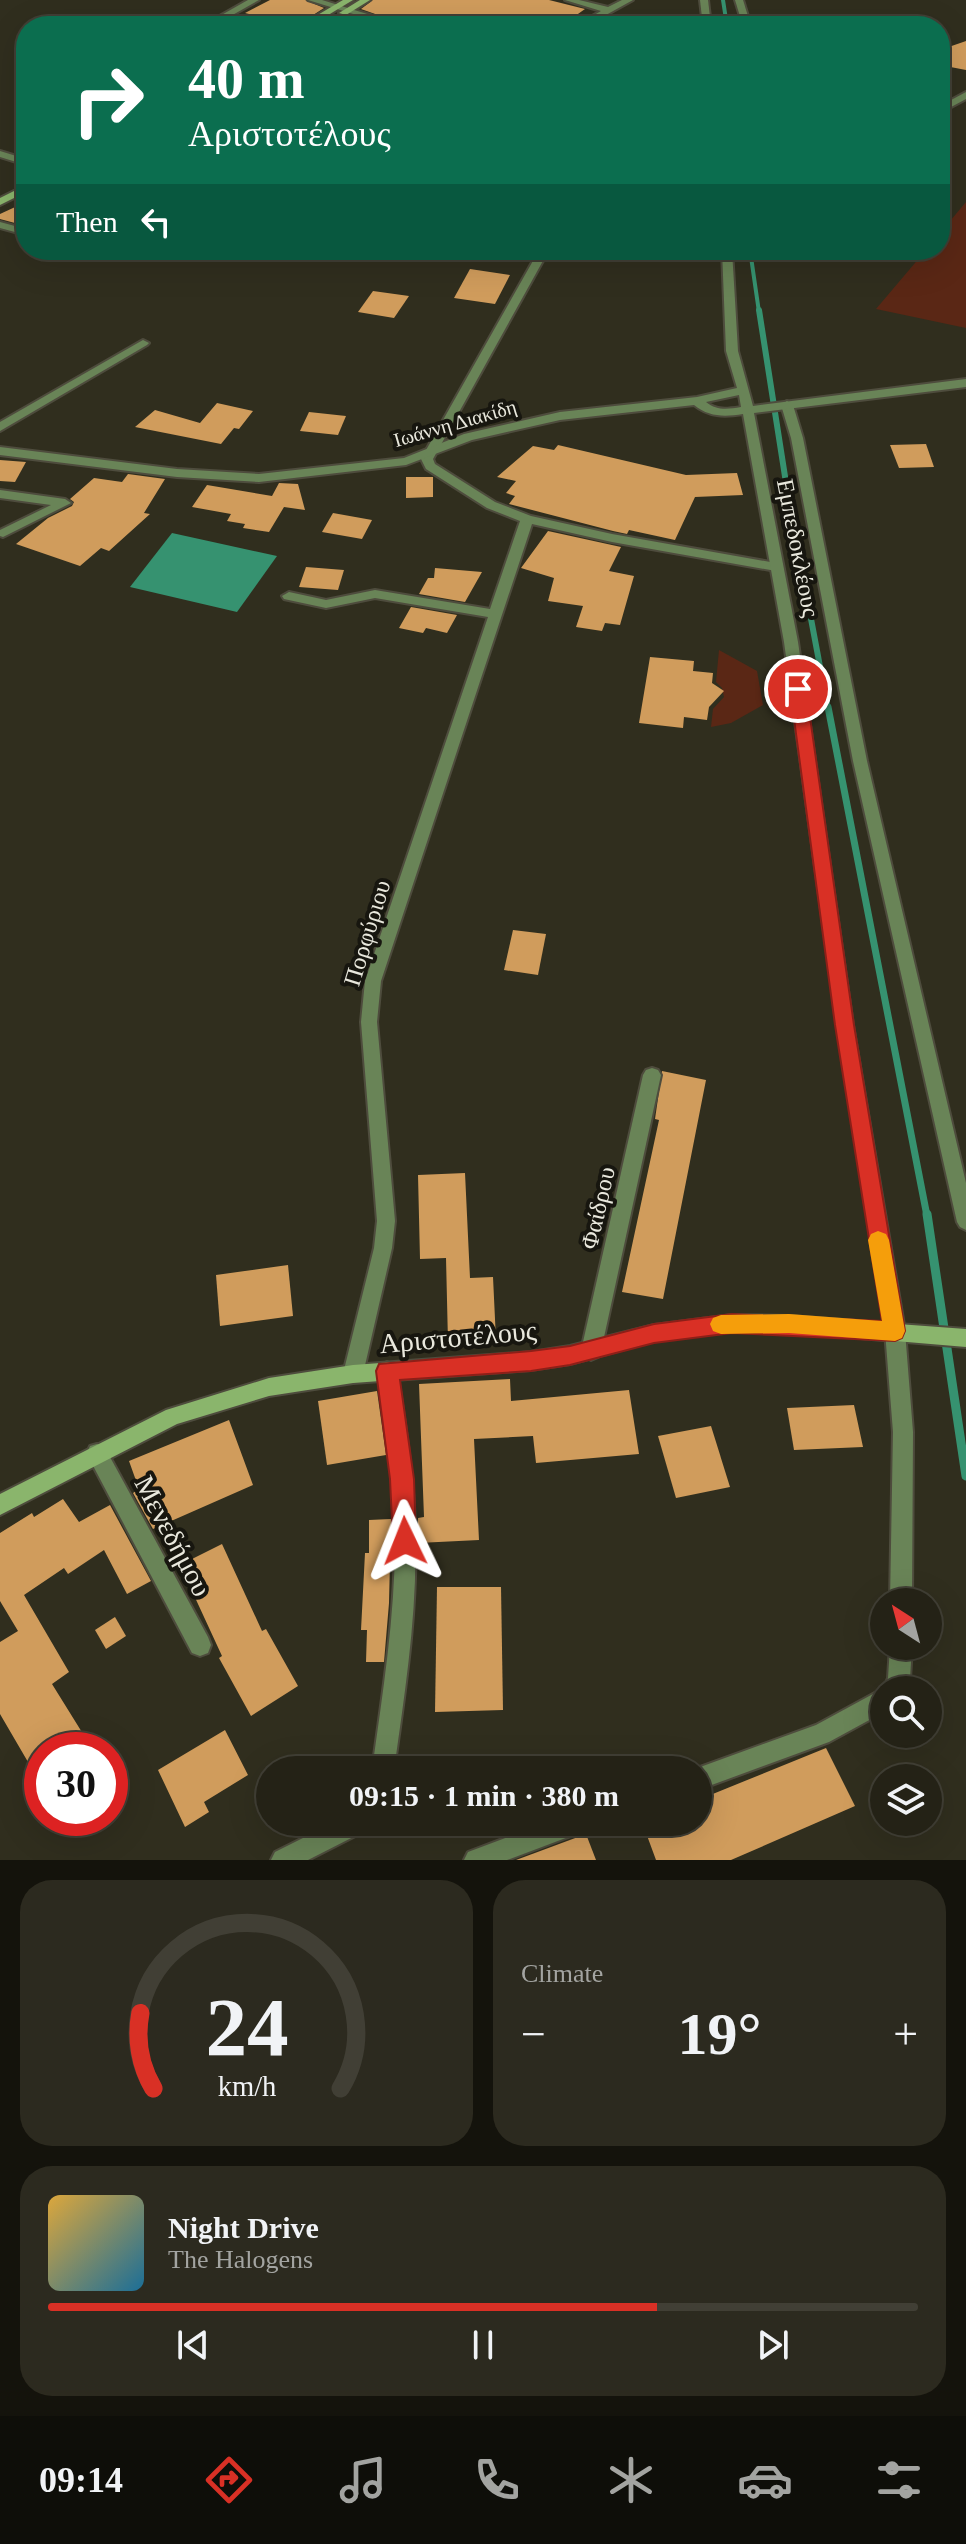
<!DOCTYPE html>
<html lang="en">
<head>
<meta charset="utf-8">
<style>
	body { margin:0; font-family:Georgia,serif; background:#2c2a1f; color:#f1f3f6; height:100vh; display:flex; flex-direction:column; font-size:30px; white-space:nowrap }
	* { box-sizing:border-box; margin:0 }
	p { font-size:26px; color:#a3a4a1 }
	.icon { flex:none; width:44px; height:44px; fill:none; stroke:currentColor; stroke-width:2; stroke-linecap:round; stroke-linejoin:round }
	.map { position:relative; height:1860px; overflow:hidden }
	.side { display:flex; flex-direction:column; gap:20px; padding:20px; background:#14130c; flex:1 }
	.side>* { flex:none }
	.banner { position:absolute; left:16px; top:16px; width:934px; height:244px; border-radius:32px; box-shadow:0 8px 32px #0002,0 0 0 2px #413f35; background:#0b6e4f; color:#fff; overflow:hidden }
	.needle { width:52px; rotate:324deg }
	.tools { position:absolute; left:870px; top:1588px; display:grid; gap:16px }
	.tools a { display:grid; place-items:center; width:72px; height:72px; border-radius:50%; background:#242216; box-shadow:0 8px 32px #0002,0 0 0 2px #413f35; font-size:40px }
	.speed { position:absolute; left:24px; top:1732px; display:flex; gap:16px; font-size:40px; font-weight:700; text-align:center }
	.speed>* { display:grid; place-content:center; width:104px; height:104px; border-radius:50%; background:#242216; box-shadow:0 8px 32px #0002,0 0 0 2px #413f35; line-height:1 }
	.speed .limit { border:12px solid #d22; background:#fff; color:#111 }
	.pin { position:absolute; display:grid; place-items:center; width:68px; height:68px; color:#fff; margin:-34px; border:4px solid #fff; border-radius:50%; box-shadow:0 2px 8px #0007 }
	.me { position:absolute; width:88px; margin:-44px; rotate:358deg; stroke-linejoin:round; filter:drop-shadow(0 0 6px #0008) }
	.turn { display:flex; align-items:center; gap:28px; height:168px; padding:0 40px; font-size:36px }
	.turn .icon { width:104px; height:104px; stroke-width:2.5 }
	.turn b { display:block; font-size:56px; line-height:68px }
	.then { display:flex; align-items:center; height:76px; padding:0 40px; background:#0003; gap:16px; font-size:30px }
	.big { font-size:60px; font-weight:600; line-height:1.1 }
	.side .widget { flex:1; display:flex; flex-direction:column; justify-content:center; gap:12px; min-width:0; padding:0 28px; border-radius:32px; background:#2c2a1f }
	.side .dial { align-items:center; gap:0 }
	.dial svg { height:208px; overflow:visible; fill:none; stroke:#413f35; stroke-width:7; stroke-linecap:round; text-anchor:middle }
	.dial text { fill:#f1f3f6; stroke:none }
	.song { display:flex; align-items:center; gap:24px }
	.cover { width:96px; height:96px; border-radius:12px; background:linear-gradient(135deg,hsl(40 70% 55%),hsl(200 70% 35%)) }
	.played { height:8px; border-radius:4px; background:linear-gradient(90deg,#d93025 70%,#413f35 70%) }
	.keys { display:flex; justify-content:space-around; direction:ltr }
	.heat { display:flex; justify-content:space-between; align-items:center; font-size:44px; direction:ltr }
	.side .tiles { flex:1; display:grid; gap:20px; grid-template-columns:1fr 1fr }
	.widget:last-child { grid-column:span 2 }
	.trip { position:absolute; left:256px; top:1756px; width:456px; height:80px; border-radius:40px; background:#242216; box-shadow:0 8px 32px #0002,0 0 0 2px #413f35; font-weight:600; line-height:80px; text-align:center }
	.dock { display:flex; height:128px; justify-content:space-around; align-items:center; background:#0e0e09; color:#a3a4a1 }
	.dock .icon { width:56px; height:56px }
	.dock .on { color:#d93025 }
	.dock b { font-size:36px; color:#f1f3f6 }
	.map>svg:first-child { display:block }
	.green { fill:#5a2715 }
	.water { fill:#369270 }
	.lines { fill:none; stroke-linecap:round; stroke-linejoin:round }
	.stream-far3 { stroke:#369270; stroke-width:4 }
	.stream-far2 { stroke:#369270; stroke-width:6 }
	.stream-far1 { stroke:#369270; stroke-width:7 }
	.stream { stroke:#369270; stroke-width:9 }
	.building { fill:#d09c5c }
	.minor-casing { stroke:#4e4c3d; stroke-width:4 }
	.tertiary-casing { stroke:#4e4c3d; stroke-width:4 }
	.secondary-casing { stroke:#4e4c3d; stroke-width:4 }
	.minor { fill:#698457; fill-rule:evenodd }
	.tertiary { fill:#698457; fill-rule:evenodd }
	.secondary { fill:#8ab56c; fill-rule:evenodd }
	.route { fill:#d93025; stroke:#8d1f18; stroke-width:2 }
	.slow { fill:#f59e0b }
	.labels { text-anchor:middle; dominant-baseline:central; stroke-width:8; stroke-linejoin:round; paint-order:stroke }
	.far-street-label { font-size:20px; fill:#e9e8dd; stroke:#17160f }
	.street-label { font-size:24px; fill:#e9e8dd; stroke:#17160f }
	.near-street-label { font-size:28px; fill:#e9e8dd; stroke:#17160f }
</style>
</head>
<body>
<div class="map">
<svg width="966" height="1860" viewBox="0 0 966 1860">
	<rect width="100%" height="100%" fill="#302e1e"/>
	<!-- green -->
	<g class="green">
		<path d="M 966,202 L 966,328 L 876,309 L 926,250 L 940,250 L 940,233 Z"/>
		<path d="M 719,650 L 757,671 L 763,705 L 731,723 L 711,727 L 713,709 L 724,697 L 722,688 L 716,682 Z"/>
	</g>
	<!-- water -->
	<path class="water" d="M 172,533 L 277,556 L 237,612 L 130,587 Z"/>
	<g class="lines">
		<!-- stream-far3 -->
		<g class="stream-far3">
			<path d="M 723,0 L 727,26"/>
			<path d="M 750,250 L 759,312"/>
		</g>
		<!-- stream-far2 -->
		<path class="stream-far2" d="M 759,310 L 789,502 L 828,709"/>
		<!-- stream-far1 -->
		<path class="stream-far1" d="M 828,707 L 927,1216"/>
		<!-- stream -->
		<path class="stream" d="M 927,1214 L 966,1476"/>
	</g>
	<!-- building -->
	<g class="building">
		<path d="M 270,0 L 305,0 L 324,8 L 296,26 L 245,13 Z"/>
		<path d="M 373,0 L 549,0 L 585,9 L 561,26 L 409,26 L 361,9 Z"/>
		<path d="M 336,14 L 345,18 L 350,16 L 382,26 L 316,26 Z"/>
		<path d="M 966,41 L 966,70 L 940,65 L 940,50 Z"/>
		<path d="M 26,202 L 26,226 L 0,219 L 0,214 Z"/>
		<path d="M 470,269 L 510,275 L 495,304 L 454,298 Z"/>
		<path d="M 373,291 L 409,296 L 394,318 L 358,312 Z"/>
		<path d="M 217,403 L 253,411 L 239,429 L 234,428 L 221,444 L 135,427 L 155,410 L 200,423 Z"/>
		<path d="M 309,412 L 346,416 L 338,435 L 300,431 Z"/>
		<path d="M 926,444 L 934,467 L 899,468 L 890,445 Z"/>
		<path d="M 558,445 L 686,475 L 737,473 L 743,495 L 695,497 L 675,540 L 629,530 L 627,534 L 613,531 L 509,504 L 515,496 L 506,493 L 516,481 L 497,477 L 533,446 L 554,450 Z"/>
		<path d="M 0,460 L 26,462 L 15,482 L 0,481 Z"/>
		<path d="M 128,474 L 165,479 L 144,513 L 150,514 L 109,551 L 101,548 L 80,566 L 16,544 L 48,518 L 72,506 L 74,502 L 70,499 L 94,478 L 122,482 Z"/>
		<path d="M 406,477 L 433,477 L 433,497 L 406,498 Z"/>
		<path d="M 279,483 L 298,484 L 305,510 L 284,507 L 269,532 L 243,528 L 245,524 L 227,521 L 231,514 L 192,507 L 207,485 L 272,496 Z"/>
		<path d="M 333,513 L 372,520 L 362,539 L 322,532 Z"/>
		<path d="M 548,531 L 621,547 L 609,571 L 634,576 L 620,625 L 605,623 L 602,631 L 576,627 L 583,606 L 548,601 L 554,578 L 521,568 Z"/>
		<path d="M 306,567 L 344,570 L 338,590 L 299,587 Z"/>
		<path d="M 435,568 L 482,572 L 465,602 L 419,594 L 428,578 L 434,578 Z"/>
		<path d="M 411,607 L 457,615 L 447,633 L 426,628 L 423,633 L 399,628 Z"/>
		<path d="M 650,657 L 694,661 L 693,671 L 713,673 L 712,683 L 724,691 L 709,707 L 707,720 L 684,717 L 683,728 L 639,723 Z"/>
		<path d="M 513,930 L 546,934 L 538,975 L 504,970 Z"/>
		<path d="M 662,1071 L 706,1080 L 663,1299 L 622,1292 L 659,1120 L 655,1119 Z"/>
		<path d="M 465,1173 L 470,1278 L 493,1277 L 496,1340 L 448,1342 L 446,1258 L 420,1259 L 418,1175 Z"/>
		<path d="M 288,1265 L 293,1316 L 220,1326 L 216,1275 Z"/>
		<path d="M 510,1379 L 511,1401 L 629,1390 L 639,1454 L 536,1463 L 533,1436 L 474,1439 L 479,1540 L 418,1543 L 418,1518 L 424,1517 L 419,1384 Z"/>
		<path d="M 377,1391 L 386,1455 L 327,1465 L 318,1401 Z"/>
		<path d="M 854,1405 L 863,1447 L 794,1450 L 787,1408 Z"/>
		<path d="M 229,1420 L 253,1485 L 153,1529 L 133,1493 L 139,1489 L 129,1461 Z"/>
		<path d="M 711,1426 L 730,1487 L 676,1498 L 658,1436 Z"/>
		<path d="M 63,1499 L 79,1522 L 110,1505 L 151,1581 L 127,1594 L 104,1550 L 68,1574 L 64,1568 L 24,1595 L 69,1672 L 52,1684 L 93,1750 L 42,1750 L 42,1786 L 0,1714 L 0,1642 L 18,1631 L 0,1601 L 0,1533 L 32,1513 L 34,1517 Z"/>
		<path d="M 391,1519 L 389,1603 L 384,1662 L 366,1662 L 367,1630 L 361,1630 L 365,1553 L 369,1553 L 369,1520 Z"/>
		<path d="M 222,1544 L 262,1631 L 266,1629 L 298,1686 L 251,1716 L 219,1658 L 222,1656 L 180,1565 Z"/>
		<path d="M 437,1587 L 501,1587 L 503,1710 L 435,1712 Z"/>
		<path d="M 115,1617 L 126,1636 L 106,1649 L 95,1630 Z"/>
		<path d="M 225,1730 L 248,1775 L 204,1802 L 209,1812 L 185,1827 L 158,1770 Z"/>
		<path d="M 826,1748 L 855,1806 L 731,1860 L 656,1860 L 642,1822 L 698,1822 L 698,1800 Z"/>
		<path d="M 586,1834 L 596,1860 L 516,1860 Z"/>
	</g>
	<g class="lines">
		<defs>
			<g id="minor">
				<path d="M 248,0 L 259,0 L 213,26 L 202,26 Z"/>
				<path d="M 308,0 L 322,0 L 406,26 L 392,26 Z"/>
				<path d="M 565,0 L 579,0 L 608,7 L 622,0 L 633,0 L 586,26 L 575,26 L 601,11 Z"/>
				<path d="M 735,0 L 743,0 L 751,26 L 743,26 Z"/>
				<path d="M 966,92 L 966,99 L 940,113 L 940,106 Z"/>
				<path d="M 0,151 L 26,159 L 26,165 L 0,157 Z"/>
				<path d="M 0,222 L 26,229 L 26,235 L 0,228 Z"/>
				<path d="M 465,250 L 537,252 L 539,250 L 549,250 L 433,459 L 435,464 L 495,502 L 531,516 L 612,534 L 776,563 L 783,567 L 776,571 L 612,542 L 532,524 L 381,981 L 377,1022 L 395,1221 L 392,1248 L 363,1374 L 360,1380 L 353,1383 L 346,1380 L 343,1374 L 374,1248 L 377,1221 L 361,1022 L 365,981 L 488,617 L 375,598 L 326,608 L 284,599 L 282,596 L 289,592 L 326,600 L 375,590 L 490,609 L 520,521 L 487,508 L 426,469 L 421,459 L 534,259 L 470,253 Z"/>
				<path d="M 143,340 L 149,343 L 147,345 L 0,431 L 0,422 Z"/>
				<path d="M 787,401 L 793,405 L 803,438 L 867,761 L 966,1183 L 966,1230 L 960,1227 L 957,1222 L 853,761 L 791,438 L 781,405 Z"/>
				<path d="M 0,490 L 65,499 L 71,503 L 3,537 L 0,536 L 0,530 L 51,505 L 0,498 Z"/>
				<path d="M 652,1068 L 658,1070 L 661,1075 L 601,1351 L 598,1357 L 591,1360 L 584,1357 L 581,1351 L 643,1075 L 646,1070 Z"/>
				<path d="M 895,1323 L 902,1325 L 905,1331 L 913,1432 L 912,1602 L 890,1602 L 893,1432 L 885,1331 L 888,1325 Z"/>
				<path d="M 387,1362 L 394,1365 L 397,1371 C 405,1424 414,1477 415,1530 C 418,1611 405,1691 394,1770 L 372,1770 C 383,1691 396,1611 395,1531 C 393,1477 386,1424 377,1371 L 380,1365 Z"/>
				<path d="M 97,1444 L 104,1446 L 208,1637 L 211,1645 L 208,1653 L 200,1656 L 192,1653 L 90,1460 L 87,1453 L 90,1446 Z"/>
				<path d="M 890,1646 L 912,1646 L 910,1679 L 905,1690 L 884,1690 L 884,1712 L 829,1742 L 698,1790 L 698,1770 L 692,1770 L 816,1725 L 884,1688 L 888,1678 Z"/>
				<path d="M 335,1822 L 370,1822 L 367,1830 L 308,1860 L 271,1860 L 275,1852 Z"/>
				<path d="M 548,1822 L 590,1822 L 587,1830 L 507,1860 L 464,1860 L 468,1852 Z"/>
			</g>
			<g id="tertiary">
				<path d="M 700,0 L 708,0 L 711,26 L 703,26 Z"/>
				<path d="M 722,250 L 732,250 L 738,351 L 753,406 L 966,379 L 966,387 L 754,413 L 798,642 L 853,1025 L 905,1331 L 902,1337 L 895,1339 L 888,1337 L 885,1331 L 837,1025 L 784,642 L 743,414 C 724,417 709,417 694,405 L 560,420 L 472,440 L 406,465 L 259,482 L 177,477 L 0,455 L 0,447 L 177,469 L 259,474 L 404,458 L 464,434 L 560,412 L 697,397 L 737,388 L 726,351 ZM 739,395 L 741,407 C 728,409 717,411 706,402 Z"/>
			</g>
			<g id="secondary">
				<path d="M 343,0 L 353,0 L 310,26 L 299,26 Z"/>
				<path d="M 360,0 L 370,0 L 346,15 L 339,13 Z"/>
				<path d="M 26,185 L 26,192 L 0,205 L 0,198 Z"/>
				<path d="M 732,1315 L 789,1316 L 966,1329 L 966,1347 L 789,1332 L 732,1331 L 654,1341 L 570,1364 L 531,1370 L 353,1383 L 269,1396 L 177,1424 L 0,1515 L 0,1494 L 166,1410 L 269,1378 L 353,1365 L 531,1352 L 570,1346 L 654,1325 Z"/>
			</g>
		</defs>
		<!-- minor casing -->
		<use href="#minor" class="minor-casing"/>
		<!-- tertiary casing -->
		<use href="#tertiary" class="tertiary-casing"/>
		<!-- secondary casing -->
		<use href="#secondary" class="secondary-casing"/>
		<!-- minor -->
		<use href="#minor" class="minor"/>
		<!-- tertiary -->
		<use href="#tertiary" class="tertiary"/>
		<!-- secondary -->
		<use href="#secondary" class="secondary"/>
	</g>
	<!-- route -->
	<path class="route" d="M 798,684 L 806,689 L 854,1025 L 905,1331 L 902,1338 L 895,1341 L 732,1333 L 654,1343 L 570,1365 L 531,1371 L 400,1380 L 414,1479 L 416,1541 L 413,1549 L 405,1552 L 396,1549 L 393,1541 L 390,1479 L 376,1371 L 379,1364 L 531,1351 L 570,1346 L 654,1324 L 732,1314 L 882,1321 L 835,1025 L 790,689 Z"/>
	<!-- slow -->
	<path class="slow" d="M 878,1231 L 886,1234 L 889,1240 L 905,1331 L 902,1338 L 895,1341 L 789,1333 L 721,1334 L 713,1331 L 710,1324 L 713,1318 L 721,1315 L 789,1314 L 882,1321 L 868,1240 L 871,1234 Z"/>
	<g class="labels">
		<!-- far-street labels -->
		<g class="far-street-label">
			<text transform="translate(455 423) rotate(-16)">Ιωάννη Διακίδη</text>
		</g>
		<!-- street labels -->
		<g class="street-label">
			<text transform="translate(798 548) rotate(79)">Εμπεδοκλέους</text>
			<text transform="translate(367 933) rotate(-73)">Πορφύριου</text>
			<text transform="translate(598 1208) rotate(-77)">Φαίδρου</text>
		</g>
		<!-- near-street labels -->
		<g class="near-street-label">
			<text transform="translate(458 1337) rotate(-5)">Αριστοτέλους</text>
			<text transform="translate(173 1536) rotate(62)">Μενεδήμου</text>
		</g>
	</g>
</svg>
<div class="tools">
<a><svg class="needle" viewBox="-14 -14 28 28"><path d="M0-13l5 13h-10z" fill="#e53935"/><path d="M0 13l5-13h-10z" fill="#a3a4a1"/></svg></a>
<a><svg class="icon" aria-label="search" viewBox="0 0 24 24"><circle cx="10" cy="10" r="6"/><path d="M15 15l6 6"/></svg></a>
<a><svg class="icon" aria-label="layers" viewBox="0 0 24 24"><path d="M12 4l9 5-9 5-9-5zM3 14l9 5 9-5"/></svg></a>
</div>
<div class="speed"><div class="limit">30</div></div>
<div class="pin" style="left:798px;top:689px;background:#d93025"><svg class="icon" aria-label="arrive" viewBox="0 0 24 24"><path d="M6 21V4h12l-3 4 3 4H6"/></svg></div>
<svg class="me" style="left:405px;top:1541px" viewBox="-20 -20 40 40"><path d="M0-17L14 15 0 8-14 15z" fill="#d93025" stroke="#fff" stroke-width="4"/></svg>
<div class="trip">09:15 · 1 min · 380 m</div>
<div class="banner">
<div class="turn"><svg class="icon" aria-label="right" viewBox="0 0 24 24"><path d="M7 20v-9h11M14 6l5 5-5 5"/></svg><div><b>40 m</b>Αριστοτέλους</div></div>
<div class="then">Then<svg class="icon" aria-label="left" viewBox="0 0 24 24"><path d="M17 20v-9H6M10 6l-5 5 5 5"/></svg></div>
</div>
</div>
<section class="side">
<div class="tiles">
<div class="widget dial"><svg viewBox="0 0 100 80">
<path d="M14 69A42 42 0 1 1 86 69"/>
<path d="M14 69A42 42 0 0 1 9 40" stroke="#d93025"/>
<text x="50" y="56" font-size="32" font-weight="700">24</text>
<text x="50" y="72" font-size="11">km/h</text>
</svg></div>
<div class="widget"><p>Climate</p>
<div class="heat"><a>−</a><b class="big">19°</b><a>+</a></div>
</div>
<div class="widget">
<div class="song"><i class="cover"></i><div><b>Night Drive</b><p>The Halogens</p></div></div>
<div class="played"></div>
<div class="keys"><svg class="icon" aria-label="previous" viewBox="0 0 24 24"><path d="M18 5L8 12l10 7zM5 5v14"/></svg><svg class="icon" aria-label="pause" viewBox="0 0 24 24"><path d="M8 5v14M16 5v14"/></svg><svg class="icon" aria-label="next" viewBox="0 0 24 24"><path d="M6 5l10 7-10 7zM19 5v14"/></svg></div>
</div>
</div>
</section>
<nav class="dock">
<b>09:14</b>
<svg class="icon on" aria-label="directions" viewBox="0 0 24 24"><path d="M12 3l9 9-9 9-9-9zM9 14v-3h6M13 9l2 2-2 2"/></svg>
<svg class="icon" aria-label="music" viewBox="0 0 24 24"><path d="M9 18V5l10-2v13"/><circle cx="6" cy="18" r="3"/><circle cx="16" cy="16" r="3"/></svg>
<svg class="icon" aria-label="phone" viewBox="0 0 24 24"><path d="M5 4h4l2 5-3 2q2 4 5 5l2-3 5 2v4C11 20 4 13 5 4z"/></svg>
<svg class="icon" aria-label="climate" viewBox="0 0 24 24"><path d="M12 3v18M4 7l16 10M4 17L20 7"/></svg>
<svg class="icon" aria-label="car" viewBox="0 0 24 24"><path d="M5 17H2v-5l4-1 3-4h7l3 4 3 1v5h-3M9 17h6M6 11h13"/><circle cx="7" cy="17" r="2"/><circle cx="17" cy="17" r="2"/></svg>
<svg class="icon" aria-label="filters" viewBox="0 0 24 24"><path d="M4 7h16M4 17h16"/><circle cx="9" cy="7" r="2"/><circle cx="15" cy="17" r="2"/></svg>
</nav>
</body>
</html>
